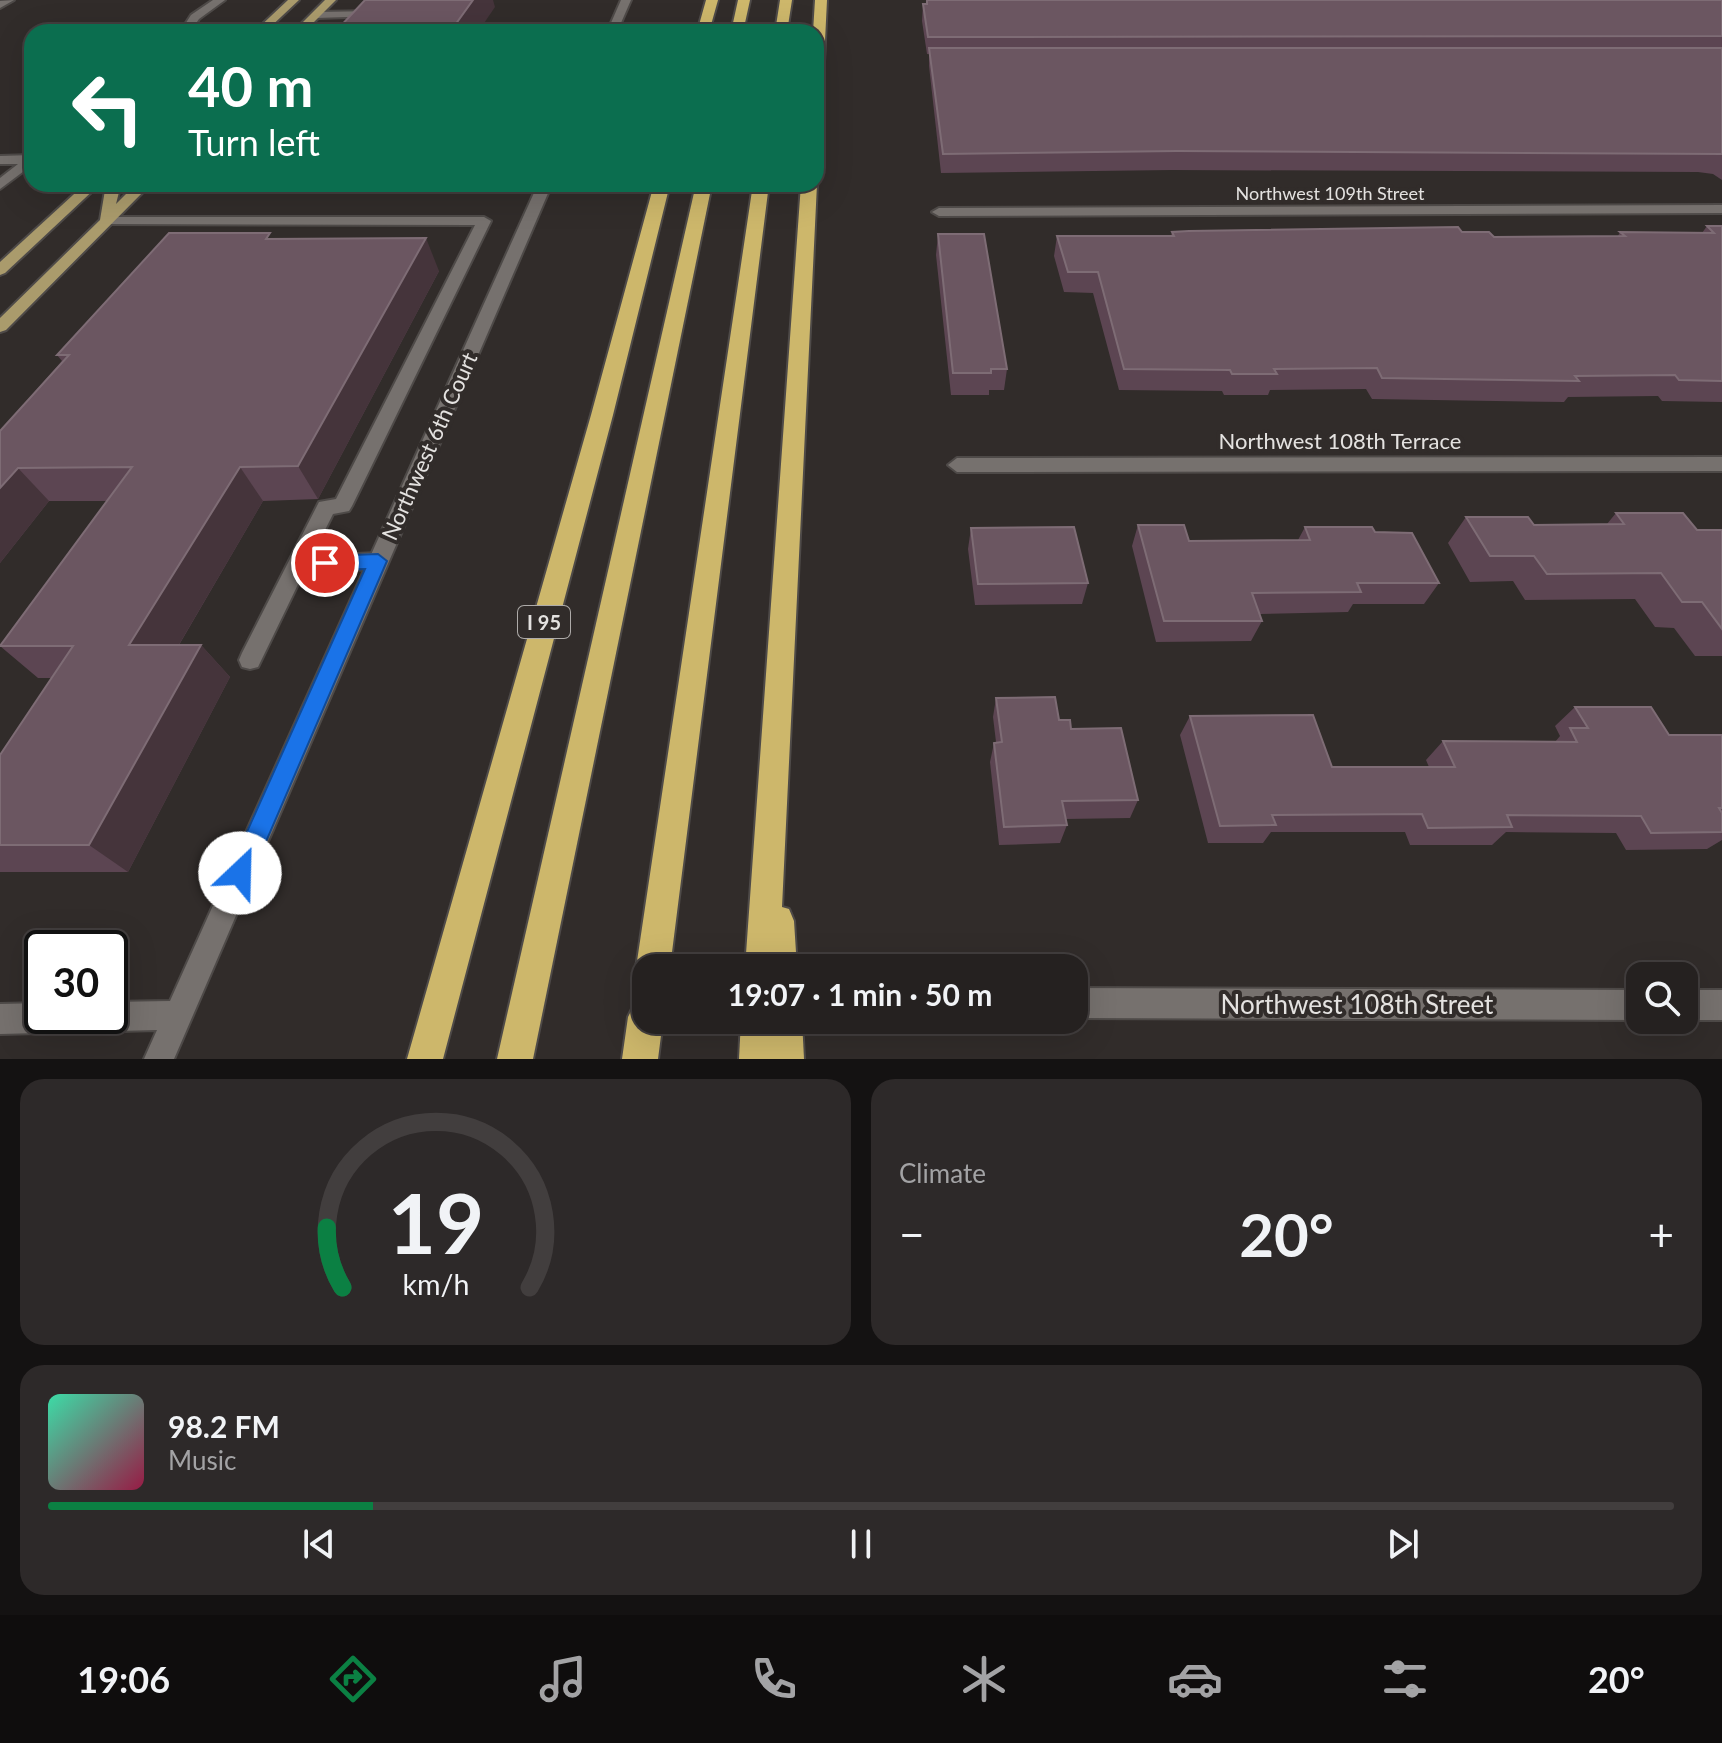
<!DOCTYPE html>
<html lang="en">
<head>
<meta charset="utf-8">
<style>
	body { margin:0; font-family:Lato,sans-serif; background:#2d2929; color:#f1f3f6; height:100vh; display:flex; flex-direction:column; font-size:30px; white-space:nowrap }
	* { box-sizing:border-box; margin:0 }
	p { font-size:26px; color:#a3a3a5 }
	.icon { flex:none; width:44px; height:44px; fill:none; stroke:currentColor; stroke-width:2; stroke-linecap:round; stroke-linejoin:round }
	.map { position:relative; height:1059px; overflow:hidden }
	.drawer { display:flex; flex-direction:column; gap:20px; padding:20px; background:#141212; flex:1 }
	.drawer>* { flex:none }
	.guide { position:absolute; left:24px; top:24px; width:800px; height:168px; border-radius:24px; box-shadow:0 8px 32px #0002,0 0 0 2px #423e3e; background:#0b6e4f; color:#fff; overflow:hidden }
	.controls { position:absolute; left:1626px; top:962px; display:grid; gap:16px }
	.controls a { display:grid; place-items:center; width:72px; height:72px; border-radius:16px; background:#252120; box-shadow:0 8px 32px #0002,0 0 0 2px #423e3e; font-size:40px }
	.speed { position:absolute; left:24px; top:930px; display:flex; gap:16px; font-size:40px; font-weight:700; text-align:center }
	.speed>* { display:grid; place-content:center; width:104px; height:104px; border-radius:50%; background:#252120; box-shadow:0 8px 32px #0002,0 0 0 2px #423e3e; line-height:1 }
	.speed .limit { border:4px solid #111; border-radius:12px; background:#fff; color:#111 }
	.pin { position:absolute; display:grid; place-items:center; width:68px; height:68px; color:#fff; margin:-34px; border:4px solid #fff; border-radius:50%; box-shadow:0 2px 8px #0007 }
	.me { position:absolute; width:88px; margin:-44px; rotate:24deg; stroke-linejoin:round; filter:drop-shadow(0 0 6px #0008) }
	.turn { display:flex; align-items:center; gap:28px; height:168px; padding:0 32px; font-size:36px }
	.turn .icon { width:104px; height:104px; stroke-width:2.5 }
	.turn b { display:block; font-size:56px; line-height:68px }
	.big { font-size:60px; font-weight:700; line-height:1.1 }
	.drawer .tile { flex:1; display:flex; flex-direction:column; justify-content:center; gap:12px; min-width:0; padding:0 28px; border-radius:24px; background:#2d2929 }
	.drawer .dial { align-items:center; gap:0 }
	.dial svg { height:208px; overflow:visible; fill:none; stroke:#423e3e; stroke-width:7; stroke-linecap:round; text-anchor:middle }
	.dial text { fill:#f1f3f6; stroke:none }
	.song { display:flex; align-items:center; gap:24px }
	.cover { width:96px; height:96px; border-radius:12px; background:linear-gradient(135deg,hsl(160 70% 55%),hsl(340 70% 35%)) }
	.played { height:8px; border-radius:4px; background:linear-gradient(90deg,#0b8043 20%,#423e3e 20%) }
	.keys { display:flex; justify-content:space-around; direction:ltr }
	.heat { display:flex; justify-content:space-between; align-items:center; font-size:44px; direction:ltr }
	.drawer .tiles { flex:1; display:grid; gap:20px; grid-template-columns:1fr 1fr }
	.tile:last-child { grid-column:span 2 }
	.trip { position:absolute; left:632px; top:954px; width:456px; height:80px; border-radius:24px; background:#252120; box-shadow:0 8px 32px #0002,0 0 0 2px #423e3e; font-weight:700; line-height:80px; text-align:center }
	.menu { display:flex; height:128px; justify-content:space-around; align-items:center; background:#0f0d0d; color:#a3a3a5 }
	.menu .icon { width:56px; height:56px }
	.menu .selected { color:#0b8043 }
	.menu b { font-size:36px; color:#f1f3f6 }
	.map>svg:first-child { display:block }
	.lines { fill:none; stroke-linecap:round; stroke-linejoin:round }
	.lane-casing { stroke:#4e4a48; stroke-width:4 }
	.street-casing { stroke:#4e4a48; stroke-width:4 }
	.primary-casing { stroke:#4e4a48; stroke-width:4 }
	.highway-casing { stroke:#4e4a48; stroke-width:4 }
	.lane { fill:#76716e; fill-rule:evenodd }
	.street { fill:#76716e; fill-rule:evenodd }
	.primary { fill:#aa9b6c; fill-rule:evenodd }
	.highway { fill:#cdb76b; fill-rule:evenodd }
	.wall { fill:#5c4552 }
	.shaded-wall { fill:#45343b }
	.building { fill:#6b5661; stroke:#7e6c75; stroke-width:2 }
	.route { fill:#1a73e8; stroke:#114b97; stroke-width:2 }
	.labels { text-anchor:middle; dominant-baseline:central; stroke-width:8; stroke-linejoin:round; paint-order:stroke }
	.far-street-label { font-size:18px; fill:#e4e2e0; stroke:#312c2a }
	.shield { fill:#312c2a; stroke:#aeaba9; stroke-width:2 }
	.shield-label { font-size:20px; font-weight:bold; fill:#e4e2e0 }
	.street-label { font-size:22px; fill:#e4e2e0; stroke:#312c2a }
	.near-street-label { font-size:26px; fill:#e4e2e0; stroke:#312c2a }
</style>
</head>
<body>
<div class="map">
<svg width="1722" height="1059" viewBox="0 0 1722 1059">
	<rect width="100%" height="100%" fill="#312c2a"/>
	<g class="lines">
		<defs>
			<g id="lane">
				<path d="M 14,0 L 0,8 L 0,1 Z"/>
				<path d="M 213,0 L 225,0 L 199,19 L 190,32 L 180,32 L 191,15 Z"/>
				<path d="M 376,11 L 380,12 L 380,16 L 316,18 L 311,15 L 316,12 Z"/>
				<path d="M 32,155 L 32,165 L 0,189 L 0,178 L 18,164 L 0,164 L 0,156 Z"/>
				<path d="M 107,217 L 484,217 L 491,221 L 352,506 L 349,511 L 333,514 L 312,556 L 378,553 L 385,555 L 388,561 L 385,567 L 378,569 L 304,572 L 258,667 L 250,669 L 242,667 L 239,660 L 242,653 L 319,502 L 336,499 L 475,225 L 102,224 L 100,221 Z"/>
			</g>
			<g id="street">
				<path d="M 621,0 L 631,0 L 617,32 L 607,32 Z"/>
				<path d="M 538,184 L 552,184 L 174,1059 L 144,1059 L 157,1030 L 0,1034 L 0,1004 L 42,1003 L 42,1016 L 110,1016 L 110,1002 L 170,1001 Z"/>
				<path d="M 1722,205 L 1722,213 L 939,216 L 932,212 L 939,208 Z"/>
				<path d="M 1722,457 L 1722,471 L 957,472 L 948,465 L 957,458 Z"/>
				<path d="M 1074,988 L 1640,990 L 1640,1020 L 1074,1018 Z"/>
				<rect x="1684" y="990" width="38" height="30"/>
			</g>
			<g id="primary">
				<path d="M 288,0 L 299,0 L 265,32 L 254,32 Z"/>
				<path d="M 325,0 L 336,0 L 304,32 L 293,32 Z"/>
				<path d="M 85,184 L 100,184 L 5,273 L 0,275 L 0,262 Z"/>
				<path d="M 106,184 L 121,184 L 116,204 L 136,184 L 151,184 L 6,330 L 0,332 L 0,318 L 100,220 Z"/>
			</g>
			<g id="highway">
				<path d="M 706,0 L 718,0 L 709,32 L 697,32 Z"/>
				<path d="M 738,0 L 750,0 L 743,32 L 731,32 Z"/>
				<path d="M 780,0 L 792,0 L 787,32 L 775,32 Z"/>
				<path d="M 815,0 L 827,0 L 823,82 L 816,86 L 816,32 L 813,32 Z"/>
				<path d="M 816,183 L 817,184 L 782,907 L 789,909 L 794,921 L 797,968 L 745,968 L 801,184 Z"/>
				<path d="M 654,184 L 670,184 L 613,415 L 443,1059 L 407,1059 L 591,415 Z"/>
				<path d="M 696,184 L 712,184 L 533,1059 L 497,1059 Z"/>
				<path d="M 753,184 L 769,184 L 670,968 L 646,968 L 646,982 L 641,980 L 636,968 Z"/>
				<path d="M 646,999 L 646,1020 L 663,1020 L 658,1059 L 622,1059 L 628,1017 L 634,1005 Z"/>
				<path d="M 741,1020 L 802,1020 L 804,1059 L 739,1059 Z"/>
			</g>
		</defs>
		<!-- lane casing -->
		<use href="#lane" class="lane-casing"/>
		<!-- street casing -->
		<use href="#street" class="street-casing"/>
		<!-- primary casing -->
		<use href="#primary" class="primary-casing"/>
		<!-- highway casing -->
		<use href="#highway" class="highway-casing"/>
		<!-- lane -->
		<use href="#lane" class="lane"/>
		<!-- street -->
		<use href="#street" class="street"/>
		<!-- primary -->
		<use href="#primary" class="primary"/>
		<!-- highway -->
		<use href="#highway" class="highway"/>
	</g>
	<!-- wall -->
	<g class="wall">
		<path d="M 927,0 L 1722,0 L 1722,180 L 1713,174 L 1698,172 L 1172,170 L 941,173 L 929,66 L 929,54 L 927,54 L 922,21 L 923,4 L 927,4 Z"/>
		<path d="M 1707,226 L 1722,226 L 1722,402 L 1662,401 L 1658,396 L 1568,397 L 1564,402 L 1372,399 L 1366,389 L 1270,390 L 1268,395 L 1224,395 L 1222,391 L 1119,390 L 1093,293 L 1064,292 L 1054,256 L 1057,236 L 1171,236 L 1172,232 L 1462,232 L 1494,237 L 1618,236 L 1620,232 L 1702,233 Z"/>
		<path d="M 938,234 L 1007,369 L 1004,390 L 989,390 L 989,395 L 951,395 L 936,255 Z"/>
		<path d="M 273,239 L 439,271 L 318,499 L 263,501 L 179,645 L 201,645 L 230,677 L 128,872 L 0,872 L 0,755 L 52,678 L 38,678 L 0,646 L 108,501 L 49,501 L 0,563 L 0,431 L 62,361 L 57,355 Z"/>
		<path d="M 1616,513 L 1697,530 L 1722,530 L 1722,656 L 1695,656 L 1674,628 L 1655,627 L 1635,599 L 1525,600 L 1513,581 L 1470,582 L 1448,543 L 1466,517 L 1534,525 L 1607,524 Z"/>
		<path d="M 1138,525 L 1189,541 L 1298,540 L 1305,527 L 1375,532 L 1439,583 L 1424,604 L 1353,604 L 1348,612 L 1260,614 L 1262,621 L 1251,641 L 1156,642 L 1132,546 Z"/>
		<path d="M 971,528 L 1088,583 L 1082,604 L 975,605 L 968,549 Z"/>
		<path d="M 996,698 L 1059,720 L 1071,729 L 1138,800 L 1130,818 L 1065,819 L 1067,825 L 1060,843 L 999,845 L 990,762 L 994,743 L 996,742 L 993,717 Z"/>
		<path d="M 1575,707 L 1669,735 L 1722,735 L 1722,840 L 1707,849 L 1626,850 L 1616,833 L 1506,832 L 1492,845 L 1410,845 L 1405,832 L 1271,832 L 1263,843 L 1208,843 L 1180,735 L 1190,716 L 1332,767 L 1429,767 L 1426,760 L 1443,741 L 1555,742 L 1560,736 L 1555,726 Z"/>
	</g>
	<!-- shaded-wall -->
	<g class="shaded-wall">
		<path d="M 473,0 L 493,0 L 495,7 L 478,32 L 450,32 Z"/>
		<path d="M 426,238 L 439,271 L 318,499 L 298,466 Z"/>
		<path d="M 240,467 L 263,501 L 160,677 L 129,645 Z"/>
		<path d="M 18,468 L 49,501 L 0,563 L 0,488 Z"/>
		<path d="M 201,645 L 230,677 L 128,872 L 89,845 Z"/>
	</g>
	<!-- building -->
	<g class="building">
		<path d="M 365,0 L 473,0 L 450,32 L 335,32 Z"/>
		<path d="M 927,0 L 1722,0 L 1722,36 L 928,37 L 923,4 L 927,4 Z"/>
		<path d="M 929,48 L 1722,48 L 1722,154 L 1177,151 L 943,154 Z"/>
		<path d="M 1707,226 L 1722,226 L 1722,381 L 1679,380 L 1675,375 L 1575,376 L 1579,381 L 1382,378 L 1377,368 L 1274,369 L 1277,374 L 1232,374 L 1230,370 L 1124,369 L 1098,272 L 1068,272 L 1057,236 L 1174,236 L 1172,232 L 1189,231 L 1458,227 L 1462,232 L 1489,232 L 1494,237 L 1625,236 L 1620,232 L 1714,233 Z"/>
		<path d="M 169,233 L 270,233 L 266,239 L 426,238 L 298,466 L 240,467 L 129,645 L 201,645 L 89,845 L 0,845 L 0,755 L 73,646 L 0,646 L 132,467 L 18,468 L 0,488 L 0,431 L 69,355 L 57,355 Z"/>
		<path d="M 938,234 L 984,234 L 1007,369 L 991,369 L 991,373 L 953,373 Z"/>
		<path d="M 1616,513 L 1683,513 L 1697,530 L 1722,530 L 1722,629 L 1702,602 L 1682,602 L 1661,573 L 1547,574 L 1534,556 L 1490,556 L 1466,517 L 1528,517 L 1534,525 L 1624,524 Z"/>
		<path d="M 1138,525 L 1184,525 L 1189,541 L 1310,540 L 1305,527 L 1372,527 L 1375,532 L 1412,533 L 1439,583 L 1357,583 L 1361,592 L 1252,593 L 1262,621 L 1164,621 Z"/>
		<path d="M 1074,527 L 1088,583 L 978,584 L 971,528 Z"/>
		<path d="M 1055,697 L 1059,720 L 1070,720 L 1071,729 L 1121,728 L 1138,800 L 1062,801 L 1067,825 L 1004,827 L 994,743 L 1002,742 L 996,698 Z"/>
		<path d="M 1575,707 L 1651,707 L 1669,735 L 1722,735 L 1722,808 L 1719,808 L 1722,813 L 1722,832 L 1651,833 L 1641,816 L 1507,815 L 1512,827 L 1428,828 L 1422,814 L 1272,815 L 1276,825 L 1220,826 L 1190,716 L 1313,715 L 1332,767 L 1455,767 L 1443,741 L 1577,742 L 1570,728 L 1588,728 Z"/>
	</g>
	<!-- route -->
	<path class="route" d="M 378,554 L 387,561 L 249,881 L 240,885 L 232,881 L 228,873 L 232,865 L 365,569 L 325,570 L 315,563 L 325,556 Z"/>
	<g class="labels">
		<!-- far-street labels -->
		<g class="far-street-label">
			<text x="1330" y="193">Northwest 109th Street</text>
		</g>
		<!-- shield labels -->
		<rect class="shield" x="518" y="606" width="52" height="32" rx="6"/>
		<g class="shield-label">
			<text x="544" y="622">I 95</text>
		</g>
		<!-- street labels -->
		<g class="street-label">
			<text x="1340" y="440">Northwest 108th Terrace</text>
			<text transform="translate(429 446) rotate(-66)">Northwest 6th Court</text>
		</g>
		<!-- near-street labels -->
		<g class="near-street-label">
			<text x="1357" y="1004">Northwest 108th Street</text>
		</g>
	</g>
</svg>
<div class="controls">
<a><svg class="icon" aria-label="search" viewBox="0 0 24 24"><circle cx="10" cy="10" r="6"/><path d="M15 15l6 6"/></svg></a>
</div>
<div class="speed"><div class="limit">30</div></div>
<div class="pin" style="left:325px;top:563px;background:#d93025"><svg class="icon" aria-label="arrive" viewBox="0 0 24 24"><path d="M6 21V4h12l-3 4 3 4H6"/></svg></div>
<svg class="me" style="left:240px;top:873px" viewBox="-20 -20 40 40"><circle r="19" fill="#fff"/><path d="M0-13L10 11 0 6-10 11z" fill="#1a73e8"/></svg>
<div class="trip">19:07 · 1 min · 50 m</div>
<div class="guide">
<div class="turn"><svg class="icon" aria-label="left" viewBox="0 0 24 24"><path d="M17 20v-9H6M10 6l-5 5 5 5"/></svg><div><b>40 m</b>Turn left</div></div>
</div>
</div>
<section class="drawer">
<div class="tiles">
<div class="tile dial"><svg viewBox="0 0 100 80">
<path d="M14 69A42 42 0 1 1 86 69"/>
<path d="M14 69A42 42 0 0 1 8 46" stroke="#0b8043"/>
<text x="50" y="56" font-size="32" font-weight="700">19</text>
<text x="50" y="72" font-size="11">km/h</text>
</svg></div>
<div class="tile"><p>Climate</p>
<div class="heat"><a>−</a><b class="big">20°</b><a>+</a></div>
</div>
<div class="tile">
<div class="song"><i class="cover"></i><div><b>98.2 FM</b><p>Music</p></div></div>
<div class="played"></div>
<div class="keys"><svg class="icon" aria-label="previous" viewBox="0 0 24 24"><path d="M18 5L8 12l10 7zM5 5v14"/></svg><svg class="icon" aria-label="pause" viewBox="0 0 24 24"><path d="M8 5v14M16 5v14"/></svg><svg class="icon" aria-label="next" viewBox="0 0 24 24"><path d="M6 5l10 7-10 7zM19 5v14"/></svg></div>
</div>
</div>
</section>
<nav class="menu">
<b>19:06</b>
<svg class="icon selected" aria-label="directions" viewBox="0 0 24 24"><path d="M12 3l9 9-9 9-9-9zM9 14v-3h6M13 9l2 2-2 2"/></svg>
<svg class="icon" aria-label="music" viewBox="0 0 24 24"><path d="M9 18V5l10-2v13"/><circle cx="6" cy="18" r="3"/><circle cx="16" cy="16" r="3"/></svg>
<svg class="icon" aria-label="phone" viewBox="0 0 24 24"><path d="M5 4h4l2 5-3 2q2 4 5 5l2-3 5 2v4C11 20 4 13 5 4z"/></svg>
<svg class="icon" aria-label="climate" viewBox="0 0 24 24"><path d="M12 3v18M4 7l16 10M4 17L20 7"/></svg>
<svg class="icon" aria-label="car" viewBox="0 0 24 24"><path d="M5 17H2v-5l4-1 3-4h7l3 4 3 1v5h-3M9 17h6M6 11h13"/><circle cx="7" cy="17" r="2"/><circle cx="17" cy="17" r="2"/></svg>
<svg class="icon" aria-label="filters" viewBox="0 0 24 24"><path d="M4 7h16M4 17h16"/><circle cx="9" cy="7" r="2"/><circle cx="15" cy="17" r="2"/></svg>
<b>20°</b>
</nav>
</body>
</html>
